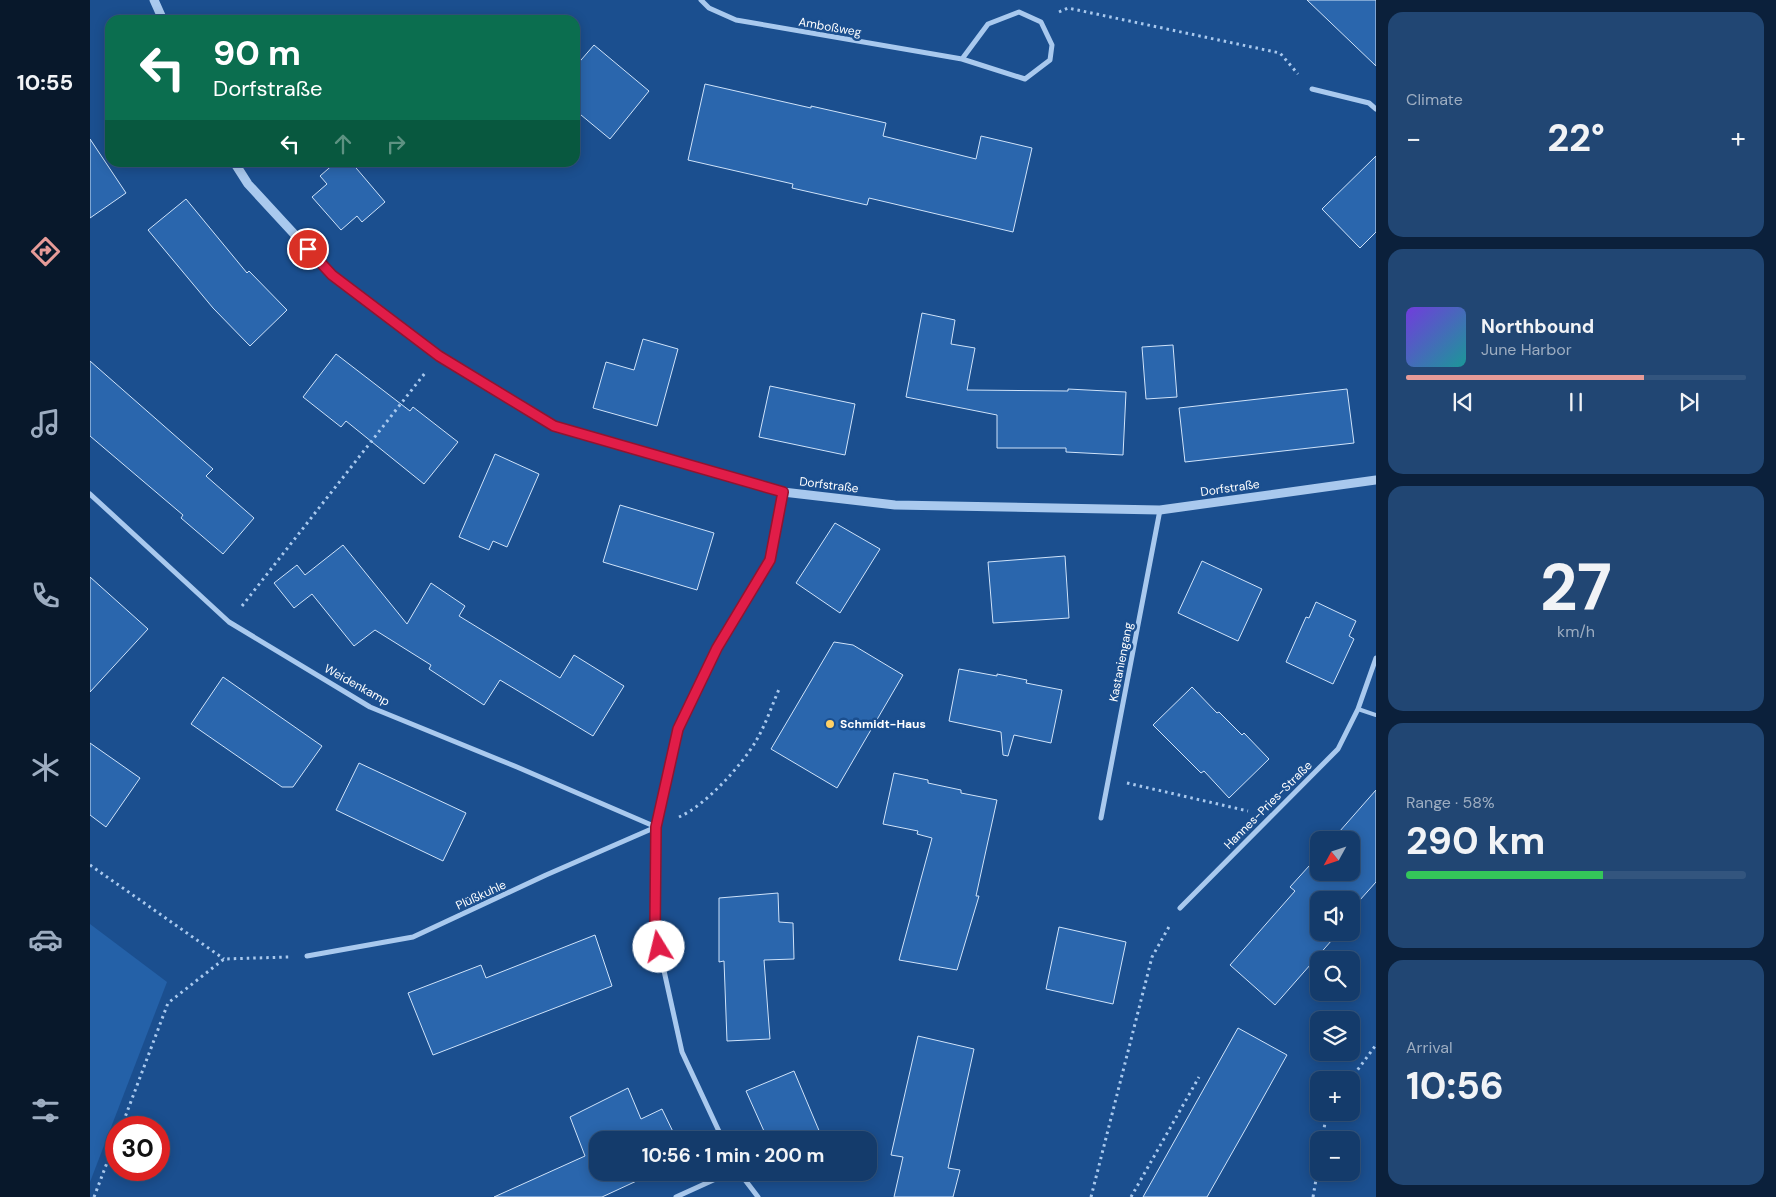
<!DOCTYPE html>
<html lang="en">
<head>
<meta charset="utf-8">
<style>
	body { margin:0; font-family:"DM Sans",sans-serif; background:#214673; color:#f1f3f6; height:100vh; display:flex; flex-direction:column; font-size:19px; white-space:nowrap }
	* { box-sizing:border-box; margin:0 }
	p { font-size:16px; color:#9dadc1 }
	.icon { flex:none; width:28px; height:28px; fill:none; stroke:currentColor; stroke-width:2; stroke-linecap:round; stroke-linejoin:round }
	.map { position:relative; flex:1; overflow:hidden }
	.drawer { display:flex; flex-direction:column; gap:12px; padding:12px; background:#0b203b; width:400px }
	.drawer>* { flex:none }
	.hud { position:absolute; left:15px; top:15px; width:475px; height:152px; border-radius:15px; box-shadow:0 2px 12px #0003,0 0 0 1px #33557e; background:#0b6e4f; color:#fff; overflow:hidden }
	.needle { width:32px; rotate:230deg }
	.controls { position:absolute; left:1220px; top:831px; display:grid; gap:10px }
	.controls a { display:grid; place-items:center; width:50px; height:50px; border-radius:10px; background:#143b6b; box-shadow:0 2px 12px #0003,0 0 0 1px #33557e; font-size:25px }
	.speed { position:absolute; left:15px; top:1116px; display:flex; gap:10px; font-size:25px; font-weight:700; text-align:center }
	.speed>* { display:grid; place-content:center; width:65px; height:65px; border-radius:50%; background:#143b6b; box-shadow:0 2px 12px #0003,0 0 0 1px #33557e; line-height:1 }
	.speed .limit { border:8px solid #d22; background:#fff; color:#111 }
	.pin { position:absolute; display:grid; place-items:center; width:42px; height:42px; color:#fff; margin:-21px; border:2px solid #fff; border-radius:50%; box-shadow:0 1px 5px #0007 }
	.me { position:absolute; width:55px; margin:-28px; rotate:351deg; stroke-linejoin:round; filter:drop-shadow(0 0 4px #0008) }
	.turn { display:flex; align-items:center; gap:18px; height:105px; padding:0 25px; font-size:22px }
	.turn .icon { width:65px; height:65px; stroke-width:2.5 }
	.turn b { display:block; font-size:35px; line-height:42px }
	.lanes { display:flex; align-items:center; height:48px; padding:0 25px; background:#0003; justify-content:center; gap:25px; direction:ltr }
	.lanes .off { opacity:.35 }
	.big { font-size:38px; font-weight:700; line-height:1.1 }
	.drawer .tile { flex:1; display:flex; flex-direction:column; justify-content:center; gap:8px; min-width:0; padding:0 18px; border-radius:15px; background:#214673 }
	.drawer .dial { align-items:center; gap:0 }
	.dial b { font-size:65px; line-height:1 }
	.song { display:flex; align-items:center; gap:15px }
	.cover { width:60px; height:60px; border-radius:8px; background:linear-gradient(135deg,hsl(260 70% 55%),hsl(180 70% 35%)) }
	.played { height:5px; border-radius:2px; background:linear-gradient(90deg,#e69b98 70%,#33557e 70%) }
	.keys { display:flex; justify-content:space-around; direction:ltr }
	.heat { display:flex; justify-content:space-between; align-items:center; font-size:28px; direction:ltr }
	.charge { height:8px; border-radius:4px; background:linear-gradient(90deg,#34c759 58%,#33557e 0) }
	.trip { position:absolute; left:499px; top:1131px; width:288px; height:50px; border-radius:15px; background:#143b6b; box-shadow:0 2px 12px #0003,0 0 0 1px #33557e; font-weight:700; line-height:50px; text-align:center }
	main { display:flex; flex:1; min-height:0 }
	.tab-bar { display:flex; flex-direction:column; width:90px; justify-content:space-around; align-items:center; background:#08182b; color:#9dadc1 }
	.tab-bar .icon { width:35px; height:35px }
	.tab-bar .current { color:#e69b98 }
	.tab-bar b { font-size:22px; color:#f1f3f6 }
	.map>svg:first-child { display:block }
	.green { fill:#2461a8 }
	.building { fill:#2a66ad; stroke:#cfe3fa }
	.lines { fill:none; stroke-linecap:round; stroke-linejoin:round }
	.path { stroke:#a9c9ee; stroke-width:3; stroke-dasharray:2.5 4; stroke-linecap:butt }
	.service { stroke:#a9c9ee; stroke-width:4 }
	.minor { stroke:#a9c9ee; stroke-width:5 }
	.tertiary { stroke:#a9c9ee; stroke-width:9 }
	.route-casing { stroke:#92132f; stroke-width:12 }
	.route { stroke:#e11d48; stroke-width:9 }
	.poi-dot { fill:#ffd166; stroke:#1b4f8f; stroke-width:2 }
	.labels { text-anchor:middle; dominant-baseline:central; stroke-width:5; stroke-linejoin:round; paint-order:stroke }
	.street-label { font-size:12px; fill:#fff; stroke:#1b4f8f }
	.poi-label { font-size:12px; font-weight:bold; fill:#fff; stroke:#1b4f8f; text-anchor:start }
</style>
</head>
<body>
<main>
<nav class="tab-bar">
<b>10:55</b>
<svg class="icon current" aria-label="directions" viewBox="0 0 24 24"><path d="M12 3l9 9-9 9-9-9zM9 14v-3h6M13 9l2 2-2 2"/></svg>
<svg class="icon" aria-label="music" viewBox="0 0 24 24"><path d="M9 18V5l10-2v13"/><circle cx="6" cy="18" r="3"/><circle cx="16" cy="16" r="3"/></svg>
<svg class="icon" aria-label="phone" viewBox="0 0 24 24"><path d="M5 4h4l2 5-3 2q2 4 5 5l2-3 5 2v4C11 20 4 13 5 4z"/></svg>
<svg class="icon" aria-label="climate" viewBox="0 0 24 24"><path d="M12 3v18M4 7l16 10M4 17L20 7"/></svg>
<svg class="icon" aria-label="car" viewBox="0 0 24 24"><path d="M5 17H2v-5l4-1 3-4h7l3 4 3 1v5h-3M9 17h6M6 11h13"/><circle cx="7" cy="17" r="2"/><circle cx="17" cy="17" r="2"/></svg>
<svg class="icon" aria-label="filters" viewBox="0 0 24 24"><path d="M4 7h16M4 17h16"/><circle cx="9" cy="7" r="2"/><circle cx="15" cy="17" r="2"/></svg>
</nav>
<div class="map">
<svg width="1286" height="1197" viewBox="0 0 1286 1197">
	<rect width="100%" height="100%" fill="#1b4f8f"/>
	<!-- green -->
	<path class="green" d="M 0,924 L 77,982 L 0,1182 Z"/>
	<!-- building -->
	<g class="building">
		<path d="M 1217,0 L 1286,0 L 1286,66 Z"/>
		<path d="M 504,45 L 559,91 L 520,139 L 485,110 L 485,67 Z"/>
		<path d="M 615,84 L 721,108 L 721,106 L 796,123 L 793,136 L 886,159 L 891,136 L 942,148 L 923,232 L 779,198 L 777,205 L 702,188 L 703,184 L 598,160 Z"/>
		<path d="M 0,139 L 36,193 L 0,218 Z"/>
		<path d="M 1286,156 L 1286,232 L 1270,248 L 1232,209 Z"/>
		<path d="M 246,162 L 261,162 L 295,202 L 272,222 L 267,216 L 251,230 L 222,197 L 237,184 L 230,176 Z"/>
		<path d="M 96,199 L 157,273 L 159,271 L 197,310 L 160,346 L 123,308 L 58,230 Z"/>
		<path d="M 832,313 L 865,320 L 861,344 L 885,348 L 877,390 L 978,391 L 978,389 L 1036,392 L 1033,455 L 976,452 L 976,448 L 907,448 L 907,415 L 816,397 Z"/>
		<path d="M 553,339 L 588,349 L 567,426 L 503,408 L 516,362 L 544,370 Z"/>
		<path d="M 1083,345 L 1087,397 L 1056,399 L 1052,347 Z"/>
		<path d="M 246,354 L 320,411 L 323,407 L 368,442 L 334,484 L 256,421 L 251,427 L 213,397 Z"/>
		<path d="M 0,361 L 123,469 L 116,476 L 164,518 L 133,554 L 91,518 L 93,515 L 0,436 Z"/>
		<path d="M 680,386 L 765,404 L 755,455 L 669,437 Z"/>
		<path d="M 1257,389 L 1264,443 L 1095,462 L 1089,408 Z"/>
		<path d="M 405,454 L 449,474 L 417,547 L 403,541 L 399,550 L 369,537 Z"/>
		<path d="M 530,505 L 624,533 L 607,590 L 513,562 Z"/>
		<path d="M 745,523 L 790,549 L 750,613 L 706,583 Z"/>
		<path d="M 253,545 L 317,624 L 341,583 L 375,606 L 369,616 L 470,678 L 484,655 L 534,686 L 503,736 L 410,680 L 394,705 L 339,669 L 341,665 L 285,630 L 264,646 L 222,594 L 204,608 L 184,583 L 207,565 L 215,575 Z"/>
		<path d="M 975,556 L 979,618 L 903,623 L 898,562 Z"/>
		<path d="M 1112,561 L 1172,589 L 1148,641 L 1088,613 Z"/>
		<path d="M 0,577 L 58,629 L 0,692 Z"/>
		<path d="M 1226,602 L 1266,621 L 1259,636 L 1264,639 L 1243,684 L 1196,662 L 1216,617 L 1219,618 Z"/>
		<path d="M 744,642 L 763,645 L 813,675 L 747,788 L 681,749 Z"/>
		<path d="M 869,669 L 907,676 L 907,674 L 937,680 L 936,683 L 972,690 L 961,743 L 924,735 L 918,756 L 913,755 L 911,732 L 859,721 Z"/>
		<path d="M 133,677 L 232,746 L 203,787 L 192,787 L 101,724 Z"/>
		<path d="M 1102,687 L 1127,713 L 1129,712 L 1152,735 L 1154,733 L 1179,759 L 1139,798 L 1114,771 L 1111,773 L 1063,725 Z"/>
		<path d="M 0,743 L 50,778 L 16,827 L 0,815 Z"/>
		<path d="M 269,763 L 376,813 L 353,861 L 246,810 Z"/>
		<path d="M 804,773 L 838,780 L 838,783 L 871,790 L 871,793 L 907,800 L 886,896 L 889,896 L 867,970 L 809,960 L 842,838 L 827,834 L 828,831 L 793,824 Z"/>
		<path d="M 1286,790 L 1286,882 L 1261,910 L 1261,900 L 1229,900 L 1229,932 L 1249,932 L 1185,1005 L 1140,965 L 1205,891 L 1200,887 L 1229,855 L 1229,872 L 1261,872 L 1261,840 L 1242,840 Z"/>
		<path d="M 688,893 L 689,922 L 703,923 L 704,959 L 674,960 L 680,1039 L 637,1041 L 634,961 L 629,962 L 629,898 Z"/>
		<path d="M 969,927 L 1036,942 L 1023,1004 L 956,989 Z"/>
		<path d="M 505,935 L 522,986 L 343,1055 L 318,993 L 391,965 L 396,978 Z"/>
		<path d="M 1148,1028 L 1197,1055 L 1155,1130 L 1117,1197 L 1053,1197 Z"/>
		<path d="M 828,1036 L 884,1049 L 858,1168 L 870,1170 L 863,1197 L 804,1197 L 813,1157 L 801,1155 Z"/>
		<path d="M 704,1071 L 733,1140 L 678,1140 L 656,1091 Z"/>
		<path d="M 538,1088 L 551,1119 L 572,1109 L 587,1140 L 508,1140 L 508,1172 L 566,1172 L 512,1197 L 404,1197 L 495,1156 L 480,1117 Z"/>
	</g>
	<g class="lines">
		<!-- path -->
		<g class="path">
			<path d="M 969,12 L 978,8 L 1190,53 L 1208,74"/>
			<path d="M 152,606 L 335,373"/>
			<path d="M 1037,783 L 1158,811"/>
			<path d="M 589,817 C 616,805 651,766 666,741 C 676,724 682,705 690,687"/>
			<path d="M 0,865 L 134,959"/>
			<path d="M 1260,1080 L 1286,1045"/>
			<path d="M 31,1128 L 78,1003 L 134,959 L 199,957"/>
			<path d="M 1232,1140 L 1235,1123 L 1243,1112"/>
			<path d="M 4,1197 L 26,1139"/>
			<path d="M 1001,1197 L 1062,957 L 1080,925"/>
			<path d="M 1041,1197 L 1109,1077"/>
			<path d="M 1223,1197 L 1229,1162"/>
		</g>
		<!-- service -->
		<path class="service" d="M 1268,709 L 1286,715"/>
		<!-- minor -->
		<g class="minor">
			<path d="M 611,0 L 619,8 L 646,20 L 872,59 L 935,79 L 960,60 L 962,45 L 951,22 L 929,12 L 898,24 L 872,59"/>
			<path d="M 1222,89 L 1279,103 L 1286,109"/>
			<path d="M 0,494 L 139,622 L 280,707 L 427,767 L 566,827"/>
			<path d="M 1011,818 L 1070,510"/>
			<path d="M 1090,908 L 1248,749 L 1268,709 L 1286,658"/>
			<path d="M 217,956 L 323,937 L 456,875 L 566,827"/>
			<path d="M 633,1140 L 592,1052 L 565,930 L 566,827 L 588,729 L 627,648 L 680,560 L 693,492"/>
			<path d="M 649,1172 L 668,1197"/>
			<path d="M 586,1197 L 641,1172"/>
		</g>
		<!-- tertiary -->
		<g class="tertiary">
			<path d="M 64,0 L 73,20"/>
			<path d="M 144,162 L 158,184 L 242,275 L 349,356 L 464,426 L 693,492 L 805,505 L 1070,510 L 1286,480"/>
		</g>
	</g>
	<g class="lines">
		<defs>
			<path id="route" d="M 218,249 L 242,275 L 349,356 L 464,426 L 693,492 L 680,560 L 627,648 L 588,729 L 566,827 L 565,930 L 569,947"/>
		</defs>
		<!-- route casing -->
		<use href="#route" class="route-casing"/>
		<!-- route -->
		<use href="#route" class="route"/>
	</g>
	<!-- markers -->
	<circle class="poi-dot" cx="740" cy="724" r="5"/>
	<g class="labels">
		<!-- street labels -->
		<g class="street-label">
			<text transform="translate(740 27) rotate(10)">Amboßweg</text>
			<text transform="translate(739 485) rotate(7)">Dorfstraße</text>
			<text transform="translate(1140 488) rotate(-8)">Dorfstraße</text>
			<text transform="translate(1031 662) rotate(-79)">Kastaniengang</text>
			<text transform="translate(267 685) rotate(29)">Weidenkamp</text>
			<text transform="translate(1178 805) rotate(-45)">Hannes-Pries-Straße</text>
			<text transform="translate(391 895) rotate(-25)">Plüßkuhle</text>
		</g>
		<!-- poi labels -->
		<g class="poi-label">
			<text x="750" y="724">Schmidt-Haus</text>
		</g>
	</g>
</svg>
<div class="controls">
<a><svg class="needle" viewBox="-14 -14 28 28"><path d="M0-13l5 13h-10z" fill="#e53935"/><path d="M0 13l5-13h-10z" fill="#9dadc1"/></svg></a>
<a><svg class="icon" aria-label="sound" viewBox="0 0 24 24"><path d="M4 9h4l5-4v14l-5-4H4zM17 9q2 3 0 6"/></svg></a>
<a><svg class="icon" aria-label="search" viewBox="0 0 24 24"><circle cx="10" cy="10" r="6"/><path d="M15 15l6 6"/></svg></a>
<a><svg class="icon" aria-label="layers" viewBox="0 0 24 24"><path d="M12 4l9 5-9 5-9-5zM3 14l9 5 9-5"/></svg></a>
<a>+</a>
<a>−</a>
</div>
<div class="speed"><div class="limit">30</div></div>
<div class="pin" style="left:218px;top:249px;background:#d93025"><svg class="icon" aria-label="arrive" viewBox="0 0 24 24"><path d="M6 21V4h12l-3 4 3 4H6"/></svg></div>
<svg class="me" style="left:569px;top:947px" viewBox="-20 -20 40 40"><circle r="19" fill="#fff"/><path d="M0-13L10 11 0 6-10 11z" fill="#e11d48"/></svg>
<div class="trip">10:56 · 1 min · 200 m</div>
<div class="hud">
<div class="turn"><svg class="icon" aria-label="left" viewBox="0 0 24 24"><path d="M17 20v-9H6M10 6l-5 5 5 5"/></svg><div><b>90 m</b>Dorfstraße</div></div>
<div class="lanes"><svg class="icon" aria-label="left" viewBox="0 0 24 24"><path d="M17 20v-9H6M10 6l-5 5 5 5"/></svg><svg class="icon off" aria-label="ahead" viewBox="0 0 24 24"><path d="M12 20V5M6 11l6-6 6 6"/></svg><svg class="icon off" aria-label="right" viewBox="0 0 24 24"><path d="M7 20v-9h11M14 6l5 5-5 5"/></svg></div>
</div>
</div>
<section class="drawer">
<div class="tile"><p>Climate</p>
<div class="heat"><a>−</a><b class="big">22°</b><a>+</a></div>
</div>
<div class="tile">
<div class="song"><i class="cover"></i><div><b>Northbound</b><p>June Harbor</p></div></div>
<div class="played"></div>
<div class="keys"><svg class="icon" aria-label="previous" viewBox="0 0 24 24"><path d="M18 5L8 12l10 7zM5 5v14"/></svg><svg class="icon" aria-label="pause" viewBox="0 0 24 24"><path d="M8 5v14M16 5v14"/></svg><svg class="icon" aria-label="next" viewBox="0 0 24 24"><path d="M6 5l10 7-10 7zM19 5v14"/></svg></div>
</div>
<div class="tile dial"><b>27</b><p>km/h</p></div>
<div class="tile"><p>Range · 58%</p><b class="big">290 km</b><div class="charge"></div></div>
<div class="tile"><p>Arrival</p><b class="big">10:56</b></div>
</section>
</main>
</body>
</html>
